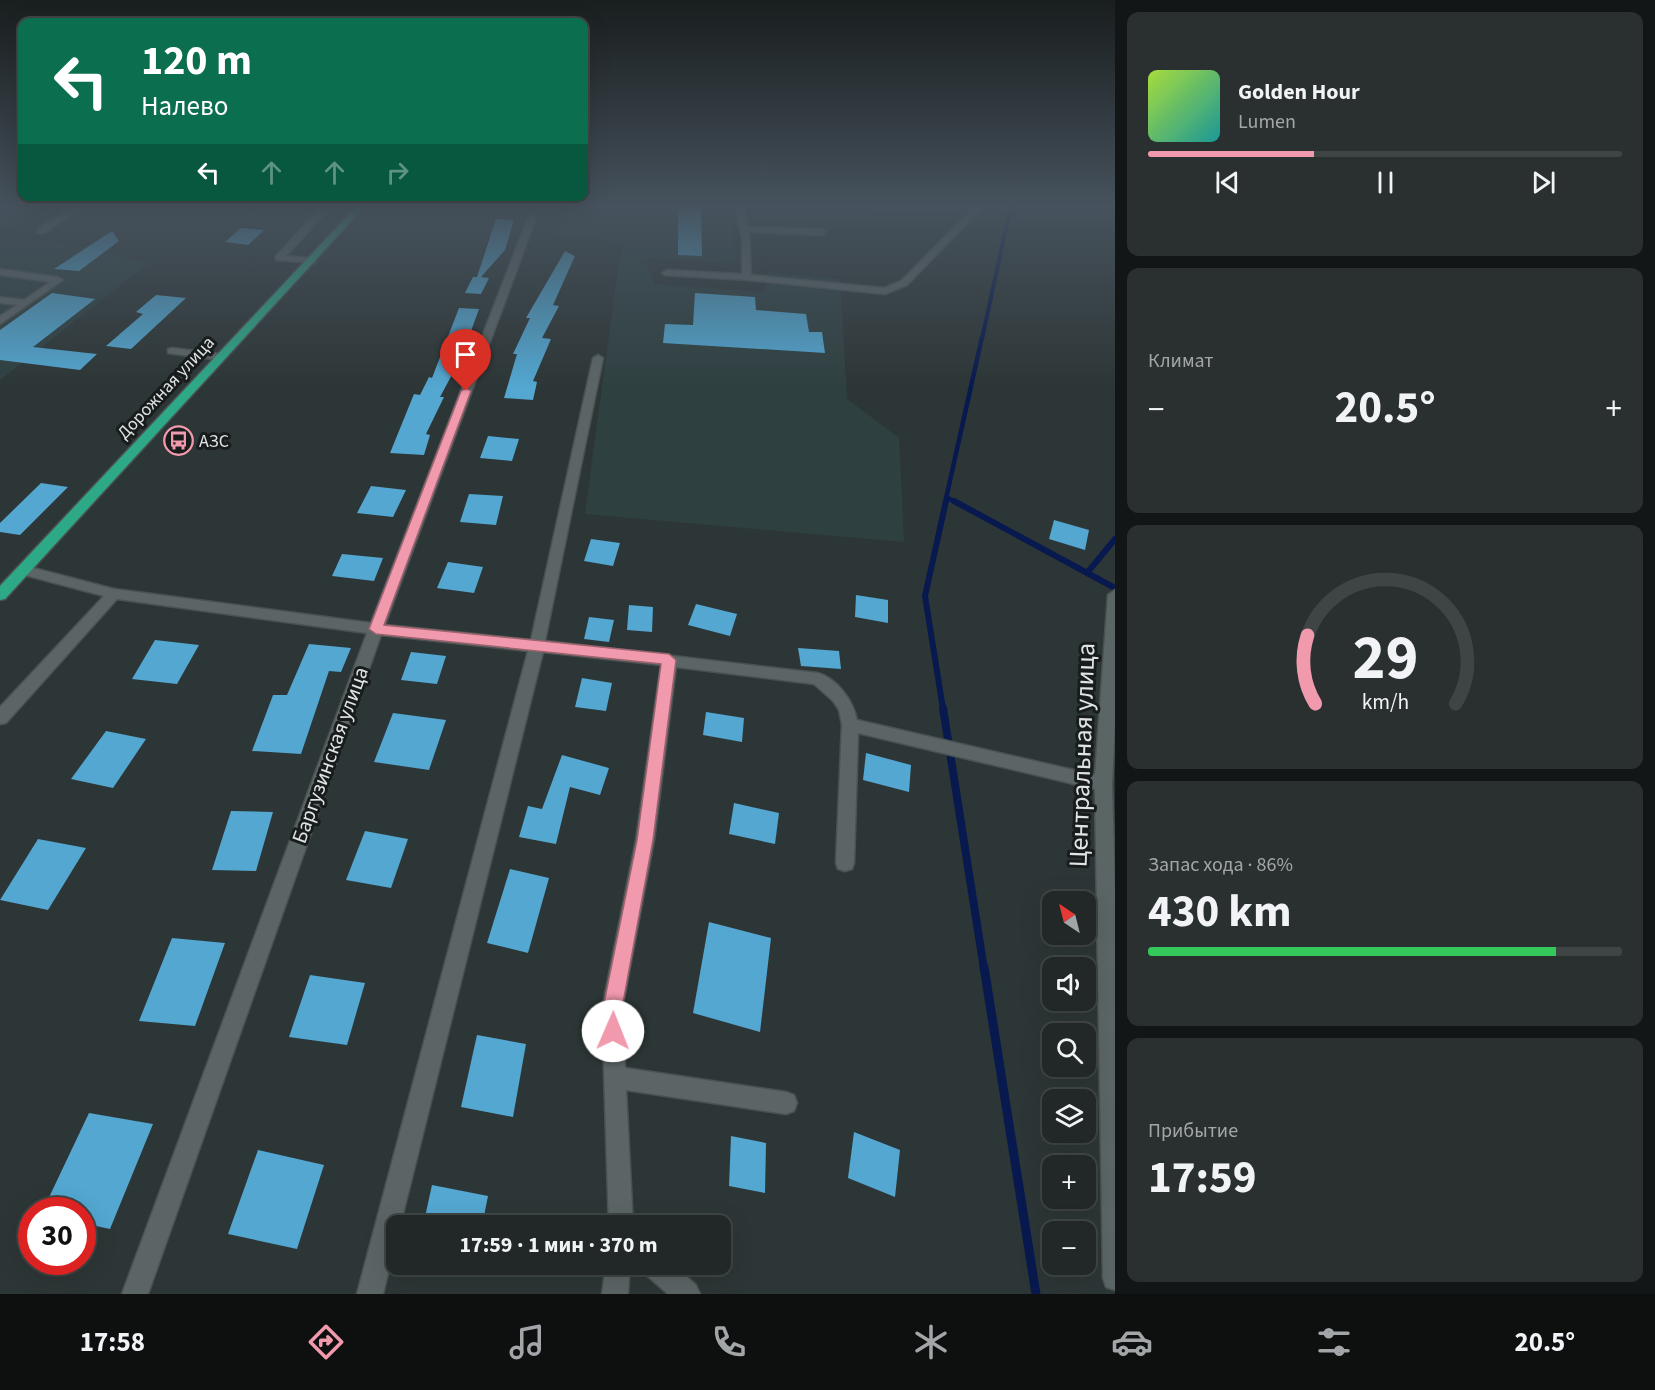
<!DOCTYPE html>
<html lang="ru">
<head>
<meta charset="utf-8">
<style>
	body { margin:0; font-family:"Source Sans 3",sans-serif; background:#2a3030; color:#f1f3f6; height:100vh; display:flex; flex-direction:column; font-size:22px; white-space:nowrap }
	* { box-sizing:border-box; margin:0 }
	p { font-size:20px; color:#a2a6a8 }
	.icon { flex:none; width:33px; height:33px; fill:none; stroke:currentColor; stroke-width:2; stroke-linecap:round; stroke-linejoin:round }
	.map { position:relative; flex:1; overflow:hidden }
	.panel { display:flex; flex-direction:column; gap:12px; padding:12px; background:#131616; width:540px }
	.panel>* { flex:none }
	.banner { position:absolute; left:18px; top:18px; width:570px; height:183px; border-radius:12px; box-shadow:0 6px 24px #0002,0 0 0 2px #3f4445; background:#0b6e4f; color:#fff; overflow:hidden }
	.needle { width:39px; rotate:325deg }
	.controls { position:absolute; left:1042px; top:891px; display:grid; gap:12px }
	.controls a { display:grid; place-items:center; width:54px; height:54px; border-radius:12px; background:#222828; box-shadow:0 6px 24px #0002,0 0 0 2px #3f4445; font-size:30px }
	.speed { position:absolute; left:18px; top:1197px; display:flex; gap:12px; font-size:30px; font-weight:700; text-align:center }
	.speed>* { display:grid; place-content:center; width:78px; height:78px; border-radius:50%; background:#222828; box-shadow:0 6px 24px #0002,0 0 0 2px #3f4445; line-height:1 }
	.speed .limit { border:9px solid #d22; background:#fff; color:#111 }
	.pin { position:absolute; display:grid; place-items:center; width:51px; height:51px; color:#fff; margin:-62px -26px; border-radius:50% 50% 50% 0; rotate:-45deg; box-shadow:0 0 6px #0007 }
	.pin .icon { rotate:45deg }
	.me { position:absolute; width:66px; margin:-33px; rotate:1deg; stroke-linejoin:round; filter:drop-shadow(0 0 4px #0008) }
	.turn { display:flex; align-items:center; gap:21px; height:126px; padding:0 24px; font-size:27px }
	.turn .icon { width:78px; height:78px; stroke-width:2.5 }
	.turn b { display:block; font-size:42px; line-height:51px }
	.lanes { display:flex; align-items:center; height:57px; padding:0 24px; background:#0003; justify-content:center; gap:30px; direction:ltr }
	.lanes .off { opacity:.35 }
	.big { font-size:45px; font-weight:700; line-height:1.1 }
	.panel .tile { flex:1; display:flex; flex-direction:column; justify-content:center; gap:9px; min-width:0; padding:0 21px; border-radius:12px; background:#2a3030 }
	.panel .dial { align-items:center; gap:0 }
	.dial svg { height:156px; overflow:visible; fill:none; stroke:#3f4445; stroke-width:7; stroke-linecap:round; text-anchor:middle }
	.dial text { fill:#f1f3f6; stroke:none }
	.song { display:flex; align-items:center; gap:18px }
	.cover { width:72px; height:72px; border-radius:9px; background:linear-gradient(135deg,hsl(80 70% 55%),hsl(180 70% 35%)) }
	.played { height:6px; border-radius:3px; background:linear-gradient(90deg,#f29aad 35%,#3f4445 35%) }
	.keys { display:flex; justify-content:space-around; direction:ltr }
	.heat { display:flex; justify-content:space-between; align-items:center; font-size:33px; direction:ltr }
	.charge { height:9px; border-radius:4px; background:linear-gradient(90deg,#34c759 86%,#3f4445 0) }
	.trip { position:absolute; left:386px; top:1215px; width:345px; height:60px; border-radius:12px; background:#222828; box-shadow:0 6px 24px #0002,0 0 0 2px #3f4445; font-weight:700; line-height:60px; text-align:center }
	.dock { display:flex; height:96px; justify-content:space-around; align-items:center; background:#0e1010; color:#a2a6a8 }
	.dock .icon { width:42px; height:42px }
	.dock .on { color:#f29aad }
	.dock b { font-size:27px; color:#f1f3f6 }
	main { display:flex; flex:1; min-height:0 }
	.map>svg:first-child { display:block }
	.built { fill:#2f4041 }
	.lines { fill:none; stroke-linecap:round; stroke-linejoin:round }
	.stream-far4 { stroke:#08194f; stroke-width:4 }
	.stream-far3 { stroke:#08194f; stroke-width:4.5 }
	.stream-far2 { stroke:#08194f; stroke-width:6 }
	.stream-far1 { stroke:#08194f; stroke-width:8 }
	.stream { stroke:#08194f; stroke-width:9 }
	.building { fill:#53a7d1 }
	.minor-casing { stroke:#4a5151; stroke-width:3 }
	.major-casing { stroke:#4a5151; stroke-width:3 }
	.minor { fill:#5c6566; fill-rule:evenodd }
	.major { fill:#2ea988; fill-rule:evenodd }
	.route { fill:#f29aad; stroke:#9d6470; stroke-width:1.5 }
	.labels { text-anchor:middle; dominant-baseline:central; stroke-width:6; stroke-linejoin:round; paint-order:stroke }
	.far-street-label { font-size:18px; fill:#dfe4e4; stroke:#181c1c }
	.far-poi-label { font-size:18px; fill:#dfe4e4; stroke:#181c1c; text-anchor:start }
	.street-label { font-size:21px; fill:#dfe4e4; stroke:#181c1c }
	.near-street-label { font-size:26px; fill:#dfe4e4; stroke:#181c1c }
</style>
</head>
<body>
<main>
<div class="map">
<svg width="1115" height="1294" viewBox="0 0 1115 1294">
	<rect width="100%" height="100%" fill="#2d3636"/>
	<!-- built -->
	<g class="built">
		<path d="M 567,207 L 728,207 L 737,264 L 649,258 L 646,263 L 655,284 L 764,292 L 768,272 L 840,279 L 847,399 L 899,438 L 904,542 L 585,514 L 619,261 L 624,242 L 555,236 Z"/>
		<path d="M 848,207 L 961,207 L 953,213 L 912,215 Z"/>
		<path d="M 0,236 L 84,247 L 149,263 L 0,380 Z"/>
	</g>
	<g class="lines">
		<!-- stream-far4 -->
		<path class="stream-far4" d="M 982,339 L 1009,214 L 1013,207"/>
		<!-- stream-far3 -->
		<g class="stream-far3">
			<path d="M 946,497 L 957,503"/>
			<path d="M 945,503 L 982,337"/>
		</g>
		<!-- stream-far2 -->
		<g class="stream-far2">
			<path d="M 954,501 L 1115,588"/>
			<path d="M 1087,573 L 1115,539"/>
			<path d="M 943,709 L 925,596 L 946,501"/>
		</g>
		<!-- stream-far1 -->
		<path class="stream-far1" d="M 943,708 L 984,969"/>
		<!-- stream -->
		<path class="stream" d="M 984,967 L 1036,1294"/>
	</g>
	<!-- building -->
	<g class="building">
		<path d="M 678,207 L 701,207 L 702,256 L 678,255 Z"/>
		<path d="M 496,219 L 514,220 L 505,250 L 481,277 L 489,278 L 481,294 L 465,293 L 473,277 L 477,277 Z"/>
		<path d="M 241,228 L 264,230 L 248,245 L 225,242 Z"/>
		<path d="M 112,231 L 119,241 L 79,271 L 54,269 Z"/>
		<path d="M 565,251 L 575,256 L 553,305 L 559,306 L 542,338 L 551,339 L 533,381 L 537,382 L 533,400 L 504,398 L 517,354 L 513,354 L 530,318 L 526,318 Z"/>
		<path d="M 52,293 L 95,299 L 33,347 L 97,354 L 80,370 L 0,360 L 0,330 Z"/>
		<path d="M 695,293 L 755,297 L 756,310 L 806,314 L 809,332 L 822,332 L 825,353 L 663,343 L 665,324 L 693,325 Z"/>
		<path d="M 156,295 L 186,298 L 131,349 L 106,346 L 143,314 L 136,312 Z"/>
		<path d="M 459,308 L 479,309 L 462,356 L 440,397 L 444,397 L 426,434 L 430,435 L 424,455 L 390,453 L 414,394 L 420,395 L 429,377 L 432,378 Z"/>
		<path d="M 488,436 L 519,439 L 512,461 L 480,458 Z"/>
		<path d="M 41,483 L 68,487 L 20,535 L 0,532 L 0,523 Z"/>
		<path d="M 371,486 L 406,490 L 393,517 L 357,513 Z"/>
		<path d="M 469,494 L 503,496 L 496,525 L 460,522 Z"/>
		<path d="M 1054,520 L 1089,530 L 1085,550 L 1049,539 Z"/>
		<path d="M 591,539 L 620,543 L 613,566 L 584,561 Z"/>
		<path d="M 342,554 L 383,558 L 374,581 L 332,576 Z"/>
		<path d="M 448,562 L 483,567 L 474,593 L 437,588 Z"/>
		<path d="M 856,595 L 888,600 L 888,623 L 855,617 Z"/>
		<path d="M 696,604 L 737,614 L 730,636 L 688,625 Z"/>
		<path d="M 629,605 L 653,607 L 652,632 L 627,630 Z"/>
		<path d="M 589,617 L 614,620 L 609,642 L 584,639 Z"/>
		<path d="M 155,640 L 199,645 L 177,684 L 132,679 Z"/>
		<path d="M 309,644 L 351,648 L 341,672 L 329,671 L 301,754 L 252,751 L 273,695 L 287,695 Z"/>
		<path d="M 798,648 L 839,651 L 841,669 L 801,666 Z"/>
		<path d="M 411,652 L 446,656 L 437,684 L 401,680 Z"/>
		<path d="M 582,678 L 612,683 L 606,711 L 575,707 Z"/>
		<path d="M 706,712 L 744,718 L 742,742 L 703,735 Z"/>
		<path d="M 393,713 L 446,720 L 429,770 L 374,762 Z"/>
		<path d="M 106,731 L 146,739 L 113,788 L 71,779 Z"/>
		<path d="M 866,753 L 911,765 L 909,792 L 863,780 Z"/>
		<path d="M 562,755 L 609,768 L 600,795 L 570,787 L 556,844 L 519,837 L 528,806 L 542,809 Z"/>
		<path d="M 734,803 L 779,813 L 775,844 L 729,834 Z"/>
		<path d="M 231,811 L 273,812 L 256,871 L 212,870 Z"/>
		<path d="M 365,831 L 408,839 L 391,888 L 346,880 Z"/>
		<path d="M 38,839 L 86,848 L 48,910 L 0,900 Z"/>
		<path d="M 510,869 L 549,878 L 528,953 L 487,943 Z"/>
		<path d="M 709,922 L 771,938 L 760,1032 L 693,1013 Z"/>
		<path d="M 172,938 L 225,943 L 195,1026 L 139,1021 Z"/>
		<path d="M 310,975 L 365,983 L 347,1045 L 289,1037 Z"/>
		<path d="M 477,1035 L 526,1044 L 513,1117 L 461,1107 Z"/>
		<path d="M 89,1113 L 153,1124 L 110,1229 L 82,1223 L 82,1210 L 43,1210 Z"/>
		<path d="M 854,1132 L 900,1150 L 895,1197 L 848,1178 Z"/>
		<path d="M 731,1136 L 766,1143 L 765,1193 L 729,1186 Z"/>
		<path d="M 258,1150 L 324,1165 L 297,1249 L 228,1234 Z"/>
		<path d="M 432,1185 L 488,1196 L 482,1226 L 423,1226 Z"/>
	</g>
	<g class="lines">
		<defs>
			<g id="minor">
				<path d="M 73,207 L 83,207 L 44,233 L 38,233 L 38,229 Z"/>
				<path d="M 322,207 L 331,207 L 286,256 L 312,258 L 315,259 L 315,263 L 276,260 L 276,256 Z"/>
				<path d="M 736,207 L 744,207 L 748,227 L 822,229 L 826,232 L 822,235 L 749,232 L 751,275 L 884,288 L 901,281 L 974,207 L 983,207 L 907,285 L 885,294 L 747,280 L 664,275 L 662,273 L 667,270 L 742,274 L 742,240 Z"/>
				<path d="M 532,216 L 536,218 L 385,625 L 531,640 L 593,358 L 598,355 L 603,358 L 545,641 L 818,673 C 838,679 853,701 857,720 L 1095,775 L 1108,595 L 1115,590 L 1115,723 L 1112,784 L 1115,890 L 1115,1290 L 1106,1287 L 1103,1278 L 1095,789 L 858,733 L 854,863 L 852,869 L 845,871 L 838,869 L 836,863 L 842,725 L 839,710 L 833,701 L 814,684 L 676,667 L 654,840 L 622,1009 L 625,1068 L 786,1092 L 794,1095 L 797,1103 L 794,1111 L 786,1114 L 626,1090 L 633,1226 L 609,1226 L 602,1009 L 636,840 L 661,665 L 543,652 L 400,1226 L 396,1226 L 396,1240 L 383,1294 L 357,1294 L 528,651 L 381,635 L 148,1294 L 122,1294 L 367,633 L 117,599 L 6,723 L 0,724 L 0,707 L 104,596 L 17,573 L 15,570 L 22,565 L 114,589 L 371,623 L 528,218 Z"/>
				<path d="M 0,269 L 58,277 L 63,280 L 0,324 L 0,316 L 17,305 L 0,303 L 0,297 L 24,300 L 50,282 L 0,275 Z"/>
				<path d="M 172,348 L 220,354 L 225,357 L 220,360 L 168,353 L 168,349 Z"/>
				<path d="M 606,1264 L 630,1264 L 628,1294 L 602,1294 Z"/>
				<path d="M 641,1264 L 672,1264 L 696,1285 L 700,1294 L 668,1294 L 644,1273 Z"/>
			</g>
			<path id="major" d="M 356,207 L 364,207 L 5,599 L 0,600 L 0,586 Z"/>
		</defs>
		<!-- minor casing -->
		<use href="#minor" class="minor-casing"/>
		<!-- major casing -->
		<use href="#major" class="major-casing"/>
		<!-- minor -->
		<use href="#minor" class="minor"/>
		<!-- major -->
		<use href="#major" class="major"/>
	</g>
	<!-- sky -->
	<linearGradient id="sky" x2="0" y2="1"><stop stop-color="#191e1e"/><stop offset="0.53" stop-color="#46525d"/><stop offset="1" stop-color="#46525d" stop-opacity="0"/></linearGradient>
	<rect width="1115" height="388" fill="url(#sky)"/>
	<!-- route -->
	<path class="route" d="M 466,388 L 471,391 L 384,625 L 669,654 L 676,660 L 653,840 L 622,1008 L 623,1031 L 620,1038 L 613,1041 L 606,1038 L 604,1031 L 603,1008 L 637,840 L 661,664 L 376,634 L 369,629 L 461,391 Z"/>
	<!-- icons -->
	<defs>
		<symbol id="bus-ring" viewBox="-11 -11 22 22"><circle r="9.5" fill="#181c1c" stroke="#f29aad" stroke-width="1.5"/><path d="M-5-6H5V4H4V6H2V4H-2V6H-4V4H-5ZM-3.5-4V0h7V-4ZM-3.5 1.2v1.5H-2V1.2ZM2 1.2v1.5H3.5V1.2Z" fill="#f29aad"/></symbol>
	</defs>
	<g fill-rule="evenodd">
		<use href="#bus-ring" x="162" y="424" width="33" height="33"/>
	</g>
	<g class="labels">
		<!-- far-street labels -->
		<g class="far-street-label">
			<text transform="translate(166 388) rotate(-47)">Дорожная улица</text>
		</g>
		<!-- far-poi labels -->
		<g class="far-poi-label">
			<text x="199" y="441">АЗС</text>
		</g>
		<!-- street labels -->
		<g class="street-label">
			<text transform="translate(330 755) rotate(-70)">Баргузинская улица</text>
		</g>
		<!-- near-street labels -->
		<g class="near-street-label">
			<text transform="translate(1082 755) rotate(-88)">Центральная улица</text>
		</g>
	</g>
</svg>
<div class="controls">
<a><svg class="needle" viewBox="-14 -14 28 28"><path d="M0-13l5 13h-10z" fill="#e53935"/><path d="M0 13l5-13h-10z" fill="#a2a6a8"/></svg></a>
<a><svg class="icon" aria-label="sound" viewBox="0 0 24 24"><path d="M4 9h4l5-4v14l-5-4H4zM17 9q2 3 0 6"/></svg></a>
<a><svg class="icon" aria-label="search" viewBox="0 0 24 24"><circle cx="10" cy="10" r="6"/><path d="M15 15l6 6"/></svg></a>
<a><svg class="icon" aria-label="layers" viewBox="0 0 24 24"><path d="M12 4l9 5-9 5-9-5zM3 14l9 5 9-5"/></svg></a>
<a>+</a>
<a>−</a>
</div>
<div class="speed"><div class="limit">30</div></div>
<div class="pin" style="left:466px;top:391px;background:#d93025"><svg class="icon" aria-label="arrive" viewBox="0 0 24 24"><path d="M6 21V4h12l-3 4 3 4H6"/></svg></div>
<svg class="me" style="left:613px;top:1031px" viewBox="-20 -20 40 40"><circle r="19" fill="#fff"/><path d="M0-13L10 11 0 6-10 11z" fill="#f29aad"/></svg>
<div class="trip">17:59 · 1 мин · 370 m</div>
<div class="banner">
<div class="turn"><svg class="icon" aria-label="left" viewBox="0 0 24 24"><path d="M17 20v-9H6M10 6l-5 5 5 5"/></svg><div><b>120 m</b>Налево</div></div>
<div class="lanes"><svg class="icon" aria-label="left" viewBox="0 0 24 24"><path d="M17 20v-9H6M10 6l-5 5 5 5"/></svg><svg class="icon off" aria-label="ahead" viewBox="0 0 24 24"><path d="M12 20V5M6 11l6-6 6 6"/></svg><svg class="icon off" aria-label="ahead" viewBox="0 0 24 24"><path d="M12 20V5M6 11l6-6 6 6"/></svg><svg class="icon off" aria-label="right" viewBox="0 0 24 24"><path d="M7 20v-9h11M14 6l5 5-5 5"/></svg></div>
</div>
</div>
<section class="panel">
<div class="tile">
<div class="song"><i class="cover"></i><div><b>Golden Hour</b><p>Lumen</p></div></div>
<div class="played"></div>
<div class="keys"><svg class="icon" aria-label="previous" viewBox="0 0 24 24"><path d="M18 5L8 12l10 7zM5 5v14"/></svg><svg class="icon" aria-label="pause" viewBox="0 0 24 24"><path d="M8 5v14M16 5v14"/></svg><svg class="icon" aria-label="next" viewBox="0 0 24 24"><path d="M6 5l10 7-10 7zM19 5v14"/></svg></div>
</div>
<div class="tile"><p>Климат</p>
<div class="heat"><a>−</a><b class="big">20.5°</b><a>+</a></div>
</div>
<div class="tile dial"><svg viewBox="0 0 100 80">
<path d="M14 69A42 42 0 1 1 86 69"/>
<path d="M14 69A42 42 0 0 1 10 34" stroke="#f29aad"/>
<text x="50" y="56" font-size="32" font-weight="700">29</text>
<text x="50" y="72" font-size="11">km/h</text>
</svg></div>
<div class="tile"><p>Запас хода · 86%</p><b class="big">430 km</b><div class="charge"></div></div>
<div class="tile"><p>Прибытие</p><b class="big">17:59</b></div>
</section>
</main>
<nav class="dock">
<b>17:58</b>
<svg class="icon on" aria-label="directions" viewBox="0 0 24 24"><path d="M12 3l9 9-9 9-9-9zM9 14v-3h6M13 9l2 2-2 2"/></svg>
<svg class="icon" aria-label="music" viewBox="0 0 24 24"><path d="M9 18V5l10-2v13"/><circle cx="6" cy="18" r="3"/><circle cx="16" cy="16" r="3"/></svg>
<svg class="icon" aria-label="phone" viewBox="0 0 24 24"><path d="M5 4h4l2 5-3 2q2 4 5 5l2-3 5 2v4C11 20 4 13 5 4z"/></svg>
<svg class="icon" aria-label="climate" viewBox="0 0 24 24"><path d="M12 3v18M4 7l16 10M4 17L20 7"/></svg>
<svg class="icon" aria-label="car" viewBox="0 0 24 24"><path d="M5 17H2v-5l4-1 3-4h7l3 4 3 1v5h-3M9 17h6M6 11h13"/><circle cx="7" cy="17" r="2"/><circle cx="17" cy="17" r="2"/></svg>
<svg class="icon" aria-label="filters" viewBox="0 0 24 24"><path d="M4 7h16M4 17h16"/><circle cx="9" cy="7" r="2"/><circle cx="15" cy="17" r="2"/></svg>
<b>20.5°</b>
</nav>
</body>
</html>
